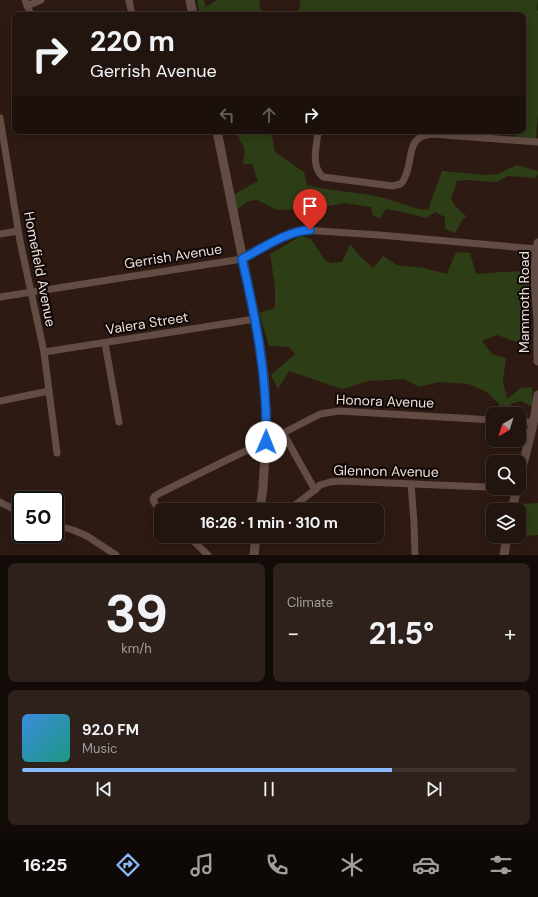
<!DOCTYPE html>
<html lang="en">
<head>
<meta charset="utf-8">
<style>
	body { margin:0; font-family:"DM Sans",sans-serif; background:#2e211c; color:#f1f3f6; height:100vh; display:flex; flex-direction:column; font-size:15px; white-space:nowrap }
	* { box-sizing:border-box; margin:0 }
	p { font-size:13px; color:#a29e9e }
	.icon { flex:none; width:22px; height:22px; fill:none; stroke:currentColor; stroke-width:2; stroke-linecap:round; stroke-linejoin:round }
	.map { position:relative; height:555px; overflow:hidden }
	.drawer { display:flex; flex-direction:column; gap:8px; padding:8px; background:#130b08; flex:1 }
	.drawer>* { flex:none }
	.hud { position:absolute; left:12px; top:12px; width:514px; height:122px; border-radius:8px; box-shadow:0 2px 10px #0003,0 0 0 1px #3f332e; background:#22140e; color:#f1f3f6; overflow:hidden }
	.needle { width:26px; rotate:219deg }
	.buttons { position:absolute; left:486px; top:407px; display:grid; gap:8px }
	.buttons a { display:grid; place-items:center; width:40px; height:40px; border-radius:8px; background:#22140e; box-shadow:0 2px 10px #0003,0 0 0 1px #3f332e; font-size:20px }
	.speed { position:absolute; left:12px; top:491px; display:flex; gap:8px; font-size:20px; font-weight:700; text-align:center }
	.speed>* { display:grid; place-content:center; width:52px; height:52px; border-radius:50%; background:#22140e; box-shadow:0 2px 10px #0003,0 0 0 1px #3f332e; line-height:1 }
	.speed .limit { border:2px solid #111; border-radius:6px; background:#fff; color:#111 }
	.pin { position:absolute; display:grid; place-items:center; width:34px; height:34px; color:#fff; margin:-41px -17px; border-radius:50% 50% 50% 0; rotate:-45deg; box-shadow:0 0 4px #0007 }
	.pin .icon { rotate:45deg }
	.me { position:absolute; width:44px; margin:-22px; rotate:1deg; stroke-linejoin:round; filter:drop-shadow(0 0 3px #0008) }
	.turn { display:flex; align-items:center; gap:14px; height:84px; padding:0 12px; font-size:18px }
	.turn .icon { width:52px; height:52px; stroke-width:2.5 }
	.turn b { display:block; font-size:28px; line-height:34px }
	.lanes { display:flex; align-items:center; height:38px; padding:0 12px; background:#0003; justify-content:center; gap:20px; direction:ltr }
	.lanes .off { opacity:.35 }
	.big { font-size:30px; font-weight:700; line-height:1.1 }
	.drawer .card { flex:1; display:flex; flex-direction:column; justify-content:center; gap:6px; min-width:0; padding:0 14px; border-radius:8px; background:#2e211c }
	.drawer .dial { align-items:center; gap:0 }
	.dial b { font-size:52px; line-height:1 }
	.song { display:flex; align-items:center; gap:12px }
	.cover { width:48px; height:48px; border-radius:6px; background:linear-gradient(135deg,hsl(210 70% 55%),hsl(170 70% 35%)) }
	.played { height:4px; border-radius:2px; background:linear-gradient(90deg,#8bbafc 75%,#3f332e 75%) }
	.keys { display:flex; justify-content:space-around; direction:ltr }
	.heat { display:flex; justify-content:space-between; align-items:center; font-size:22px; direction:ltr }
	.drawer .tiles { flex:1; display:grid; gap:8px; grid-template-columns:1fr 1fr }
	.card:last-child { grid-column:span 2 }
	.trip { position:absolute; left:154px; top:503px; width:230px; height:40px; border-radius:8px; background:#22140e; box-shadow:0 2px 10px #0003,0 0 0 1px #3f332e; font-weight:700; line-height:40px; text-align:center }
	.tabs { display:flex; height:64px; justify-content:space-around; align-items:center; background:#0e0806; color:#a29e9e }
	.tabs .icon { width:28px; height:28px }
	.tabs .active { color:#8bbafc }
	.tabs b { font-size:18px; color:#f1f3f6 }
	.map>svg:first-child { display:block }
	.green { fill:#2d3d16 }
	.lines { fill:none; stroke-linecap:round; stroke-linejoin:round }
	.minor { stroke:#634c44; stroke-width:7 }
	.secondary { stroke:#634c44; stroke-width:9 }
	.route-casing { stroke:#114b97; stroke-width:10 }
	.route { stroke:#1a73e8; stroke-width:7 }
	.labels { text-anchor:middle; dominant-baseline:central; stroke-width:4; stroke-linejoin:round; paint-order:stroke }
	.street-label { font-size:14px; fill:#eddfda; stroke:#0f0705 }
</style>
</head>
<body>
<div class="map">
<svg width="538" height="555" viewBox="0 0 538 555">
	<rect width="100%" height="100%" fill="#2d1a12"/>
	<!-- green -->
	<g class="green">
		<path d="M 197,0 L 204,0 L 206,7 L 217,0 L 259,0 L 260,8 L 263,15 L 219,15 L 218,13 C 210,10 208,15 200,15 Z"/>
		<path d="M 300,0 L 538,0 L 537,10 L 538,11 L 538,114 L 536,139 L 516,137 L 515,131 L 523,131 L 523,15 L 295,15 L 300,7 Z"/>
		<path d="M 235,131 L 271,131 L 275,152 L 304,172 L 307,185 C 331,191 356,192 380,197 C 396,200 411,209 428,210 L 442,171 L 485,175 L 498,174 L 517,165 L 538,171 L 538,174 L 536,178 L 508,176 L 497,182 L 466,180 L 457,181 L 451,199 L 456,207 L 467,217 L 463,219 L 455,233 L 445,229 L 445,217 L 435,212 L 426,218 L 402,212 L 386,209 L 380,218 L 373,216 L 371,207 L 344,203 L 313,209 L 277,210 L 257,200 L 249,201 L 236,210 L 231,196 L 258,181 L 252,164 L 243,164 L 245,150 Z"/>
		<path d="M 301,236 L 311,239 L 325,260 L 331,263 L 342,262 L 350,244 L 359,255 L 373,268 L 383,256 L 397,265 L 424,268 L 447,274 L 456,252 L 470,253 L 476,274 L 502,272 L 529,271 L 529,316 L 531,347 L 497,335 L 482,341 L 492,354 L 506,358 L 503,381 L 507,399 L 521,388 L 532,387 L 533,407 L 521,401 L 511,404 L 511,414 L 499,414 L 499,404 L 487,392 L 468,384 L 439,382 L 419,387 L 404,379 L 369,381 L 342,389 L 289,371 L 278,389 L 271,375 L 295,354 L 289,347 L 269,346 L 259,313 L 275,308 L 275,287 L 270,254 Z"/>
		<path d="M 538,503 L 538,535 L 512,537 L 512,536 L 519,536 L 519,514 L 522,504 Z"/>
	</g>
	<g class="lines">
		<!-- minor -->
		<g class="minor">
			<path d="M 25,0 L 31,15"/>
			<path d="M 129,0 L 132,15"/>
			<path d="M 27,6 L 41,0"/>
			<path d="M 0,118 L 20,241 L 44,352 L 57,453"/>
			<path d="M 318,131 C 317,146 310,166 323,177 L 393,186 C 395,185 398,185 400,184 C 403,183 404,179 405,177 C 414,158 405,137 432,134 L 538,142"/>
			<path d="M 0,234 L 18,231"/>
			<path d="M 0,297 L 242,259 L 285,237 L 304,230 L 379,235 L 537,249"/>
			<path d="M 105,343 L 119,422"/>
			<path d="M 44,352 L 255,319"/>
			<path d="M 0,401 L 49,391"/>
			<path d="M 519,420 L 533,423"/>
			<path d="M 283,433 L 315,490"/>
			<path d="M 411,484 L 414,523 L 415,555"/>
			<path d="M 495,488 L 516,491"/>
			<path d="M 0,502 L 21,513"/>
			<path d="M 288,510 L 315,490 L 320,485 L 330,482 L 340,481 L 486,487 L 493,488"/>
			<path d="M 161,512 L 155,504 L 153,499 L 155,496 L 160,493 L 237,455 L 266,442 L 320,414 L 339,411 L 493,420"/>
			<path d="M 55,525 L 73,530 L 87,536 L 116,555"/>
			<path d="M 188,536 L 208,555"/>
		</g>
		<!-- secondary -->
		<g class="secondary">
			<path d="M 190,0 L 193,15"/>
			<path d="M 217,131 L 248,285 L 258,335 L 264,375 L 266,411 L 266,435 L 263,488 L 260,510"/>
			<path d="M 538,243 C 533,268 536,295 538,320 C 538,334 538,347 538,361"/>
			<path d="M 519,479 C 526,451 535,424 538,395"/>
			<path d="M 512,510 L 517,488"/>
			<path d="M 254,555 L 256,536"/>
			<path d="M 504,555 L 507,536"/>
		</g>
	</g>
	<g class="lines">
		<defs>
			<path id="route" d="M 266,442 C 268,380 256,319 242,259 C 261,249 289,230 310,230"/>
		</defs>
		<!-- route casing -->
		<use href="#route" class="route-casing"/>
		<!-- route -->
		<use href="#route" class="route"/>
	</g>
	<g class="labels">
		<!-- street labels -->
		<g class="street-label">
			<text transform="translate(173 256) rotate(-9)">Gerrish Avenue</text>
			<text transform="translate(40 269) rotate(79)">Homefield Avenue</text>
			<text transform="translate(524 302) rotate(-90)">Mammoth Road</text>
			<text transform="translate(147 323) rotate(-9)">Valera Street</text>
			<text transform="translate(385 401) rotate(2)">Honora Avenue</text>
			<text transform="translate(386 471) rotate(1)">Glennon Avenue</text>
		</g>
	</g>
</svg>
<div class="buttons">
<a><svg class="needle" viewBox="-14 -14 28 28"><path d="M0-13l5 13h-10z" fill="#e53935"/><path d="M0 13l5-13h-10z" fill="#a29e9e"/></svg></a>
<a><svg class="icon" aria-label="search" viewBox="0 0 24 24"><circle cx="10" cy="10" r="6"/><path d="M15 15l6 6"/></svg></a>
<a><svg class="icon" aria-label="layers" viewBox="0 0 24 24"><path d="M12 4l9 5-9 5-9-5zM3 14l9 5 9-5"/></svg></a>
</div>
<div class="speed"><div class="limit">50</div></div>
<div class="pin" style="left:310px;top:230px;background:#d93025"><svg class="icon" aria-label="arrive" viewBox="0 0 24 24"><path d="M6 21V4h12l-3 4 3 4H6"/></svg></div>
<svg class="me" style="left:266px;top:442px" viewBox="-20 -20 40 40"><circle r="19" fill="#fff"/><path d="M0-13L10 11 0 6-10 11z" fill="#1a73e8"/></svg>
<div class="trip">16:26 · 1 min · 310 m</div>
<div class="hud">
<div class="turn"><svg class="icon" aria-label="right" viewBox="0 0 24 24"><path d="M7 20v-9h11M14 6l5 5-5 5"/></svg><div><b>220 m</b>Gerrish Avenue</div></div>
<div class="lanes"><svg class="icon off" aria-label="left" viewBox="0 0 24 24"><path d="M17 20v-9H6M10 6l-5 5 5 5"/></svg><svg class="icon off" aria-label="ahead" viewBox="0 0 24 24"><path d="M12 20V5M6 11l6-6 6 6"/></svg><svg class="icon" aria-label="right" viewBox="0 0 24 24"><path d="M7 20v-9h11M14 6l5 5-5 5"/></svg></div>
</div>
</div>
<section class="drawer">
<div class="tiles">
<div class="card dial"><b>39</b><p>km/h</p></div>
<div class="card"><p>Climate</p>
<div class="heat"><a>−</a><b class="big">21.5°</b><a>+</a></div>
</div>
<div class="card">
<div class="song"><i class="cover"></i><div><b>92.0 FM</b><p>Music</p></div></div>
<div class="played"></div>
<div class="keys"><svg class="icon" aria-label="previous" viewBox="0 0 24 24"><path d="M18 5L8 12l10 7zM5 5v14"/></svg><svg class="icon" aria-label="pause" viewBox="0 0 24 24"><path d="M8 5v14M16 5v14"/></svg><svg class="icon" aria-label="next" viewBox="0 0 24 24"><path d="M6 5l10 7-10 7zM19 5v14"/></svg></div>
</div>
</div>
</section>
<nav class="tabs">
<b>16:25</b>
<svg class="icon active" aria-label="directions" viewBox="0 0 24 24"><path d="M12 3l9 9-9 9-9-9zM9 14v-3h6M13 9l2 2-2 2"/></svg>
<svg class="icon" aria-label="music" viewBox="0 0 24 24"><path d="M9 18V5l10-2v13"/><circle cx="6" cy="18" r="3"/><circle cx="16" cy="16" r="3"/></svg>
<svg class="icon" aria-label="phone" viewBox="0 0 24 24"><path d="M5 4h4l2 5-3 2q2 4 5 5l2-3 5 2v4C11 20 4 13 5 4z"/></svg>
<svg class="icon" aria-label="climate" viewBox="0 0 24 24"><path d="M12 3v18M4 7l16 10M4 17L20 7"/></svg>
<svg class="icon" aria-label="car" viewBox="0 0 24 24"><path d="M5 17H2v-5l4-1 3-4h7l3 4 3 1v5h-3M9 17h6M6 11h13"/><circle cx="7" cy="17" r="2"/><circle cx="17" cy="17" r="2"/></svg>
<svg class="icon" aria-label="filters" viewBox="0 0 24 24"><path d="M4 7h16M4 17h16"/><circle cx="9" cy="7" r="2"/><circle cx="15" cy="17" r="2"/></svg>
</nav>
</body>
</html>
